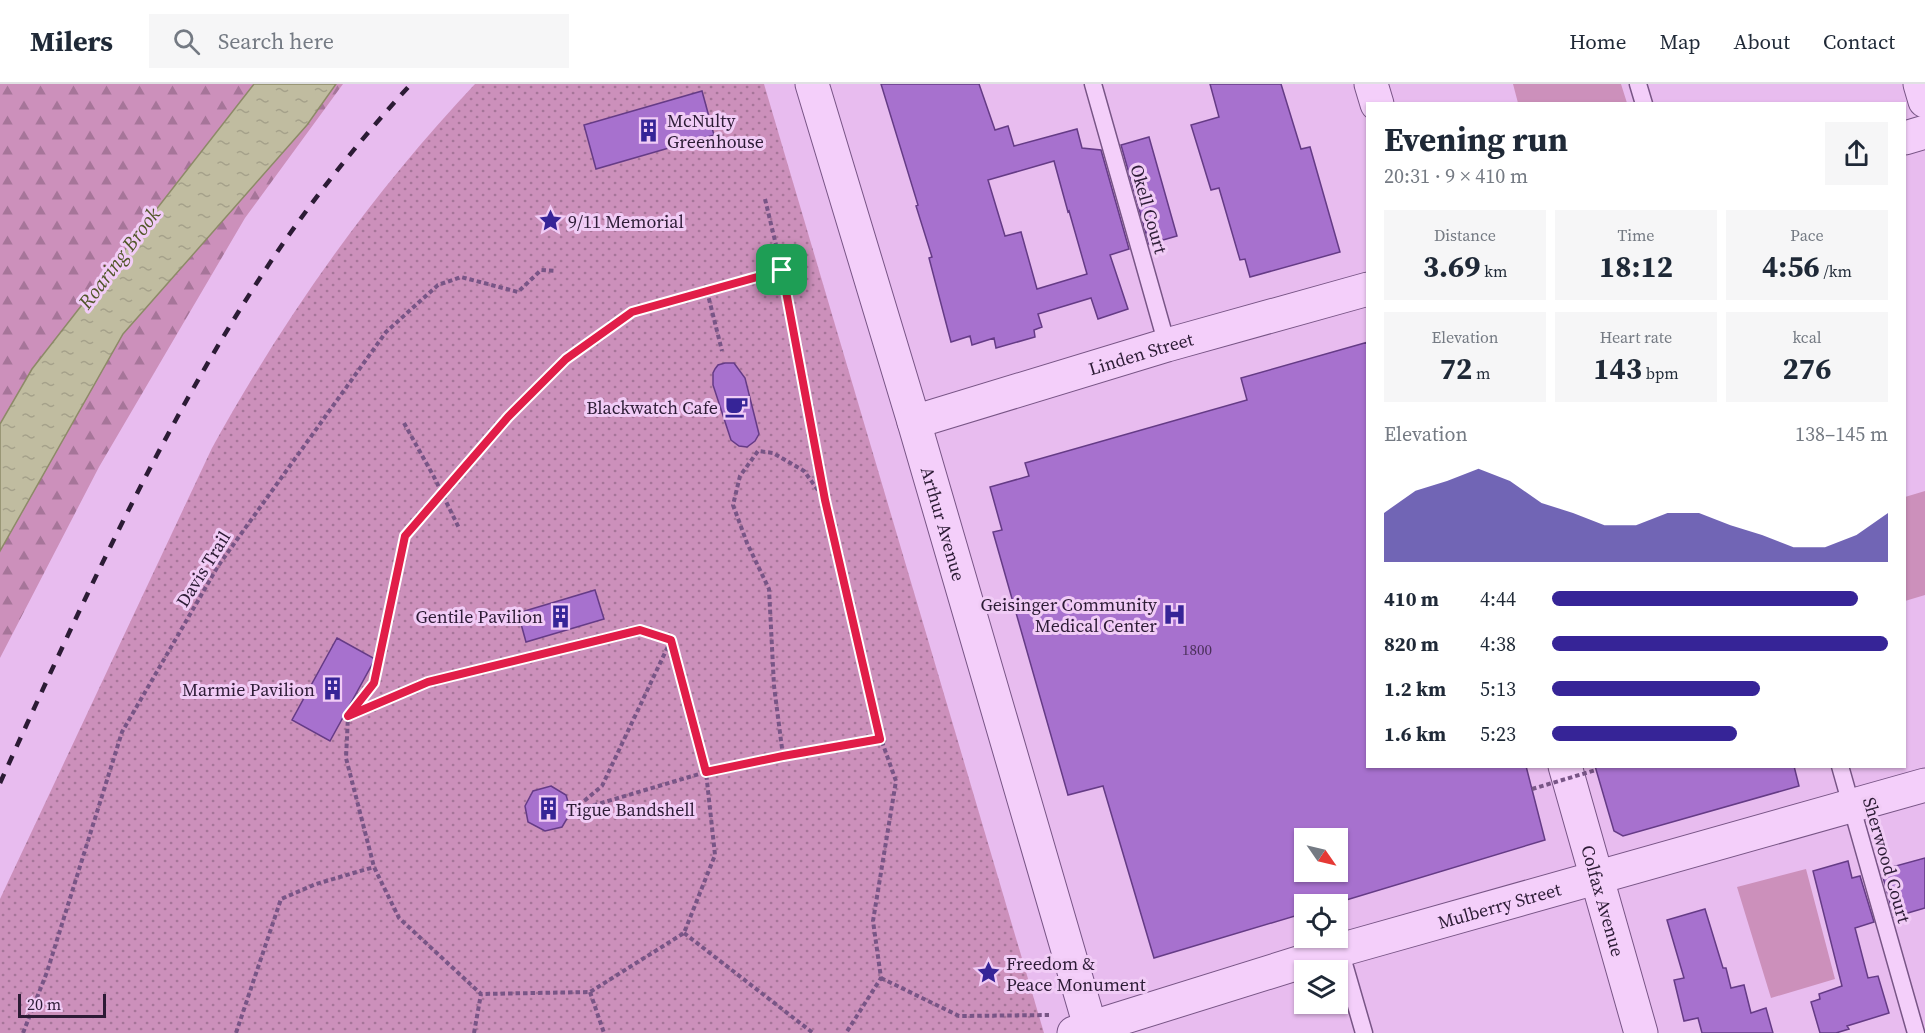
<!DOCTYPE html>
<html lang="en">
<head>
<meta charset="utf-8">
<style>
	body { margin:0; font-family:"Source Serif 4",serif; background:#f6f6f7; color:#1f2937; height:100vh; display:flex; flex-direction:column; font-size:22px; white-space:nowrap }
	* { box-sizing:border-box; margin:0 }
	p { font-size:20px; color:#747a83 }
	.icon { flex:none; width:33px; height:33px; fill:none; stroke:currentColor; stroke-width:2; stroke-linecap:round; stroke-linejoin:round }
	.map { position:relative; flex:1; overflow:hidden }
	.drawer { position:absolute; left:1366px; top:18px; width:540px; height:666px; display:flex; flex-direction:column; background:#fff; border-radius:0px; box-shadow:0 2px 4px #0004 }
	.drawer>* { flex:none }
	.needle { width:39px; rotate:124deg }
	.fabs { position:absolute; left:1294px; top:744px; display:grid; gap:12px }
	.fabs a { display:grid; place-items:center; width:54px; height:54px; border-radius:0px; background:#fff; box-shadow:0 2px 4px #0004; font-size:30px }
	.scale { position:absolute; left:18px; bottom:15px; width:88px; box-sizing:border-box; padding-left:6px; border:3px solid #2c1b35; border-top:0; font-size:16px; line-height:21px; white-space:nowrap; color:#2c1b35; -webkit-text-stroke:4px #f1ccf6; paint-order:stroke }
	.pin { position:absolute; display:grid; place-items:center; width:51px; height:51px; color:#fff; margin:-26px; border-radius:12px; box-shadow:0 3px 9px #0006 }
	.round { display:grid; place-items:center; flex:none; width:63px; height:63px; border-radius:0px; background:#f6f6f7 }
	.overview { display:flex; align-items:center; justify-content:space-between; height:102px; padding:0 18px }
	h1 { font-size:33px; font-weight:700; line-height:45px }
	.figures { display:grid; grid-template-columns:repeat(3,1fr); gap:9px; height:102px; padding:6px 18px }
	.figures div { display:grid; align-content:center; border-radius:0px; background:#f6f6f7; text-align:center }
	.figures b { font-size:30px; font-weight:700 }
	.figures small { font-size:16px; font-weight:400 }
	.figures p { font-size:16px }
	.chart { height:168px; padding:12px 18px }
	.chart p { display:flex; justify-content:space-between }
	.chart svg { width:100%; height:108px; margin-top:6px; fill:#362497; opacity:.7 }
	ul { padding:0 18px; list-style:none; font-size:20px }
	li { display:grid; grid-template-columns:96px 72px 1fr; align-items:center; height:45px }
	li i { height:15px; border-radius:8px; background:#362497 }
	header { display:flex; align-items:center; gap:36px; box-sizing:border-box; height:84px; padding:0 30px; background:#fff; border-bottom:2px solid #e0e1e3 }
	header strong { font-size:28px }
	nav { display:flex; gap:33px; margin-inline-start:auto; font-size:21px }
	.search { width:420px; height:54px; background:#f6f6f7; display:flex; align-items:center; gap:15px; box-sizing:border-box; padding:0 21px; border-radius:0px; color:#747a83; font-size:22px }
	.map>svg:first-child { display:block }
	.green { fill:#cc90bb }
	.forest { fill:url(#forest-firs) }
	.park { fill:url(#park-dots) }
	.water { fill:url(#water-ripples); stroke:#8d8a68; stroke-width:1.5 }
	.building { fill:#a771ce; stroke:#653b86; stroke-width:1.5; fill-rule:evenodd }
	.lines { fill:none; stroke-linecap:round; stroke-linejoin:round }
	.service-casing { stroke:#785586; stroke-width:19 }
	.minor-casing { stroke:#785586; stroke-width:35 }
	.path { stroke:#785586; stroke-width:4; stroke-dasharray:4.5 3; stroke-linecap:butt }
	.service { stroke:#f4cffa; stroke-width:16 }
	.minor { stroke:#f4cffa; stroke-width:33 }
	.rail { stroke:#2c1b35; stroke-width:4.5; stroke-dasharray:10 10; stroke-linecap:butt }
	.path-bridge { stroke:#785586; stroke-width:4; stroke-dasharray:4.5 3; stroke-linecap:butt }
	.route-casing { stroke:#fff; stroke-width:12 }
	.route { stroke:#e11d48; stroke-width:8 }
	.labels { text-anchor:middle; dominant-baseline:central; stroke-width:6; stroke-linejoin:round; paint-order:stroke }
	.number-label { font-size:15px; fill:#4b305b }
	.poi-label { font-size:18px; fill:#2c1b35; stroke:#f1ccf6; text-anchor:start }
	.street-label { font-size:18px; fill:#2c1b35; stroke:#f1ccf6 }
	.water-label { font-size:20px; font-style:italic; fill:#515629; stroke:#f1ccf6 }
</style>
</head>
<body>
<header>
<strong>Milers</strong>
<div class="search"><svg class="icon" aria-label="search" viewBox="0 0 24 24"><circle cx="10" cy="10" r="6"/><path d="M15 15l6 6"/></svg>Search here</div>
<nav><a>Home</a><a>Map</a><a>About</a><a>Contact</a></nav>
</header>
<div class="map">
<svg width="1925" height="949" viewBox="0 0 1925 949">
	<defs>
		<pattern id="forest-firs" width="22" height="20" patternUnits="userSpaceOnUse" patternTransform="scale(1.5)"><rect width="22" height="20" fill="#cc90bb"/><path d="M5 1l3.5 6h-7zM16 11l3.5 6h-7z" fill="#a67599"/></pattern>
		<pattern id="park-dots" width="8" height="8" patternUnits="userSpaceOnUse" patternTransform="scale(1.5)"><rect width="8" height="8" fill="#cc90bb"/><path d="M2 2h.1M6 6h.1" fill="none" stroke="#a67599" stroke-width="1.8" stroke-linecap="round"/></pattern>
		<pattern id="water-ripples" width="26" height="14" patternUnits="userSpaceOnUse" patternTransform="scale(1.5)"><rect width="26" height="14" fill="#c0bca0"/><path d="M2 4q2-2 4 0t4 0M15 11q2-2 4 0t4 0" fill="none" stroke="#a5a18a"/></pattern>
	</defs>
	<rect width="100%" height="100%" fill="#e8bcef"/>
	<!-- green -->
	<path class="green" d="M1513,0H1621L1627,19H1518Z
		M1925,407V511L1905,517V413Z
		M1806,785L1835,895L1771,914L1737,803Z"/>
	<!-- forest -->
	<path class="forest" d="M0,0H343L245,134L99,383L0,574Z"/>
	<!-- park -->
	<path class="park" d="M475,0H764L1044,949H0V815L212,364C285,232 372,109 475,0Z"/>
	<!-- water -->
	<path class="water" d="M254,0H336L307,41L123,250L0,467V340L32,285Z"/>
	<!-- building -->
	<path class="building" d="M881,0H979L995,46L1008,42L1014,62L1077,45L1082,64L1101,66L1129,165L1110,171L1128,225L1098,235L1091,214L1038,230L1042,243L1034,246L1035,253L996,264L994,254L972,261L970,252L951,258L929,174L932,173L916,122L918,121ZM1054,77L1068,128L1069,127L1087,190L1037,205L1021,148L1005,152L988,96Z
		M1210,0H1281L1301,65L1310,63L1340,168L1250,193L1245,175L1240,176L1219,104L1211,106L1191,41L1219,33Z
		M702,7L714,51L596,85L584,41Z
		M1149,53L1177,152L1149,160L1121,61Z
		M1368,258V682H1526L1545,756L1333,820H1305V829L1154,874L1103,702L1068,711L993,448L1002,446L990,403L1029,392L1025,379L1247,316L1241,294ZM1305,754H1338V788H1305Z
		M725,279H734L745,294L759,350L755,357L747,363L739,362L731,356L713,301V289L715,285L718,281Z
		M595,506L604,535L526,558L518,529Z
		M337,554L375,575L330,657L292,636Z
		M1595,682H1794L1799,702L1623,752L1614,747Z
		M551,702L566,711L571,728L562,743L545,747L528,738L525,722L533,707Z
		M1925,774V824L1894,833L1881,786Z
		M1848,777L1852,794L1860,792L1874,838L1855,844L1868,894L1878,892L1889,929L1847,942L1849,945L1836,949H1820L1811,918L1820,915L1819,910L1842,902L1813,787Z
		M1705,825L1723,884H1726L1731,904L1744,901L1751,929L1766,924L1773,949H1702L1698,934L1684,937L1674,896L1684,894L1667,836Z"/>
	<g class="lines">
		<defs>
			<path id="service" d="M1093,0L1167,261
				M1638,0L1644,20
				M1840,682L1916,949
				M1340,866L1364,949"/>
			<g id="minor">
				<path id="s1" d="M812,0L914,338L1092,949"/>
				<path d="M1371,0L1377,20"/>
				<path d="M1920,0L1925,17"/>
				<path d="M1905,54L1925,48"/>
				<path id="s2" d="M914,338L1167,261L1368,205"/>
				<path id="s3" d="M1565,682L1641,949"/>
				<path id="s4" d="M1074,949L1340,866L1925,701"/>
			</g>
		</defs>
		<!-- service casing -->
		<use href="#service" class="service-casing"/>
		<!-- minor casing -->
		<use href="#minor" class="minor-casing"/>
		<!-- path -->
		<path class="path" d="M765,115L782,186L825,416L881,655L896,697L873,837L881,894L846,949
			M707,207L722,267
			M404,339L434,393L459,444
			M640,546L671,556L706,688L715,771L684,849L590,908L481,910L399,834L374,783L346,674L348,632L428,598Z
			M671,556L602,702L571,728L706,688L783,672L881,655
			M349,632L374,599L405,452L508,333L566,275L632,228L782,186
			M783,672L774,602L769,505L747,459L733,421L740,392L758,367L773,369L804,387L823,413
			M684,849L813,949
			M881,894L959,932L1049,931
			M590,908L604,949
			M23,949L47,888L122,648L218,482L386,248L438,201L461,193L518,208L541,186L556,187
			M236,949L281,815L316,800L374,783
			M474,949L481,910"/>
		<!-- service -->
		<use href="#service" class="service"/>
		<!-- minor -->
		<use href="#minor" class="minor"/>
		<!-- rail -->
		<path class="rail" d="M0,699C78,528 156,355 258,197C303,127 355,61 411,0"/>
		<!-- path-bridge -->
		<path class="path-bridge" d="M1532,705L1596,686"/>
	</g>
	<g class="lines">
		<defs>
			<path id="route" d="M782,186L825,416L880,655L783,672L706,688L671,556L640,546L428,598L348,632L374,599L405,452L508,333L566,275L632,228Z"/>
		</defs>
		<!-- route casing -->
		<use href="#route" class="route-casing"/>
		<!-- route -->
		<use href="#route" class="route"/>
	</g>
	<!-- icons -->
	<defs>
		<symbol id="building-bare" viewBox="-9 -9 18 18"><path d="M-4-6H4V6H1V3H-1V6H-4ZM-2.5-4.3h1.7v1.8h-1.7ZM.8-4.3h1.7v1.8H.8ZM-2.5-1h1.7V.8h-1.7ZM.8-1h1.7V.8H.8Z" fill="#362497" stroke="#f1ccf6" stroke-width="2.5" paint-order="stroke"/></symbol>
		<symbol id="sight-bare" viewBox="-9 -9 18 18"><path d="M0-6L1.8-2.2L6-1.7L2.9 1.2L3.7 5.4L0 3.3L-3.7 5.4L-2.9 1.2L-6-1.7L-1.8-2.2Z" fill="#362497" stroke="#f1ccf6" stroke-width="2.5" paint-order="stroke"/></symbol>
		<symbol id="cafe-bare" viewBox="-9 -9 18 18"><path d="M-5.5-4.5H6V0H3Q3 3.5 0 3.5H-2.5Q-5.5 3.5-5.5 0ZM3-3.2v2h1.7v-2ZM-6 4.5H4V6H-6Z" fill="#362497" stroke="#f1ccf6" stroke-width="2.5" paint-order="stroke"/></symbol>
		<symbol id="hospital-bare" viewBox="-9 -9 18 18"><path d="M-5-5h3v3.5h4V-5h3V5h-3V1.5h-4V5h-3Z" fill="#362497" stroke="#f1ccf6" stroke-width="2.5" paint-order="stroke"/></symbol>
	</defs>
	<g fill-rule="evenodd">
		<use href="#building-bare" x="632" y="30" width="33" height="33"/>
		<use href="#sight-bare" x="534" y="120" width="33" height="33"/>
		<use href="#cafe-bare" x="720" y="306" width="33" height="33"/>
		<use href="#hospital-bare" x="1158" y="514" width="33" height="33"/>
		<use href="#building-bare" x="544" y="516" width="33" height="33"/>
		<use href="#building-bare" x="316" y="588" width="33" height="33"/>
		<use href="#building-bare" x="532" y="708" width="33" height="33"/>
		<use href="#sight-bare" x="972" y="872" width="33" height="33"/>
	</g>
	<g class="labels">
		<!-- number labels -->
		<g class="number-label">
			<text x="1197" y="565">1800</text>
		</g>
		<!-- poi labels -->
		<g class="poi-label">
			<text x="667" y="36">McNulty<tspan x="667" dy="21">Greenhouse</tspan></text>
			<text x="568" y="137">9/11 Memorial</text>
			<text x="718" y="323" text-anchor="end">Blackwatch Cafe</text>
			<text x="1157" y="520" text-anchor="end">Geisinger Community<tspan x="1157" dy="21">Medical Center</tspan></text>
			<text x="543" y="532" text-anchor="end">Gentile Pavilion</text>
			<text x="315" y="605" text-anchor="end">Marmie Pavilion</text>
			<text x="566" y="725">Tigue Bandshell</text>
			<text x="1006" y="879">Freedom &amp;<tspan x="1006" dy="21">Peace Monument</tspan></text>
		</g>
		<!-- street labels -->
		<g class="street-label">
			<text transform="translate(1149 125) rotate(74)">Okell Court</text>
			<text stroke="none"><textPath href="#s2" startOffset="237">Linden Street</textPath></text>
			<text stroke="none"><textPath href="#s1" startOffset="459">Arthur Avenue</textPath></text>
			<text transform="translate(203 485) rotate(-58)">Davis Trail</text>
			<text transform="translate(1887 776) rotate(74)">Sherwood Court</text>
			<text stroke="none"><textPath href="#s3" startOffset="140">Colfax Avenue</textPath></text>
			<text stroke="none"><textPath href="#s4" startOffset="444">Mulberry Street</textPath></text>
		</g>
		<!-- water labels -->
		<g class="water-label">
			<text transform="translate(119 174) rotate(-53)">Roaring Brook</text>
		</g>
	</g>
</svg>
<div class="fabs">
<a><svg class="needle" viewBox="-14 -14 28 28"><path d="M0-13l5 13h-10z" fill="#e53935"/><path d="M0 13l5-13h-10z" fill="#747a83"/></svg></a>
<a><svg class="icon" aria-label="locate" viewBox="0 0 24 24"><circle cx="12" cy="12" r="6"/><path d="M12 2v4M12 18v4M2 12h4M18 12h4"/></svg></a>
<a><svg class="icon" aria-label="layers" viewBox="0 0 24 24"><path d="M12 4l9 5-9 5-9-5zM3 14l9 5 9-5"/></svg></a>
</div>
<div class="scale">20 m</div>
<div class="pin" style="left:782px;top:186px;background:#1e9e55"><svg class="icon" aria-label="arrive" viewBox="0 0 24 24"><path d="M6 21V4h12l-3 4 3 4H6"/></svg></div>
<section class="drawer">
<div class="overview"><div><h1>Evening run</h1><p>20:31 · 9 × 410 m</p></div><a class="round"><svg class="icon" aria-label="share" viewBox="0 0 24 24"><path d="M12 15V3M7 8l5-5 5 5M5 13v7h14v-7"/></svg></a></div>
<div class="figures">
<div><p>Distance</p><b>3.69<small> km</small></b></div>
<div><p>Time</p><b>18:12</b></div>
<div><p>Pace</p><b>4:56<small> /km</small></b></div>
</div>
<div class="figures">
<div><p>Elevation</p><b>72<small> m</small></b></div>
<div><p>Heart rate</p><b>143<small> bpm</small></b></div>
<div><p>kcal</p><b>276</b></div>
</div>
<div class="chart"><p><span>Elevation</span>138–145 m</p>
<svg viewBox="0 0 160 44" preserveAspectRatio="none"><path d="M0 44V24L10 15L20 11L30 6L40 11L50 20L60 24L70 29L80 29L90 24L100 24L110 29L120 33L130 38L140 38L150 33L160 24V44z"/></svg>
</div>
<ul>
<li><b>410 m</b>4:44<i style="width:91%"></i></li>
<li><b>820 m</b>4:38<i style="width:100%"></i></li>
<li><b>1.2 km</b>5:13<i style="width:62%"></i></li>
<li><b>1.6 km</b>5:23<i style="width:55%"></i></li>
</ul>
</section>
</div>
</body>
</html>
